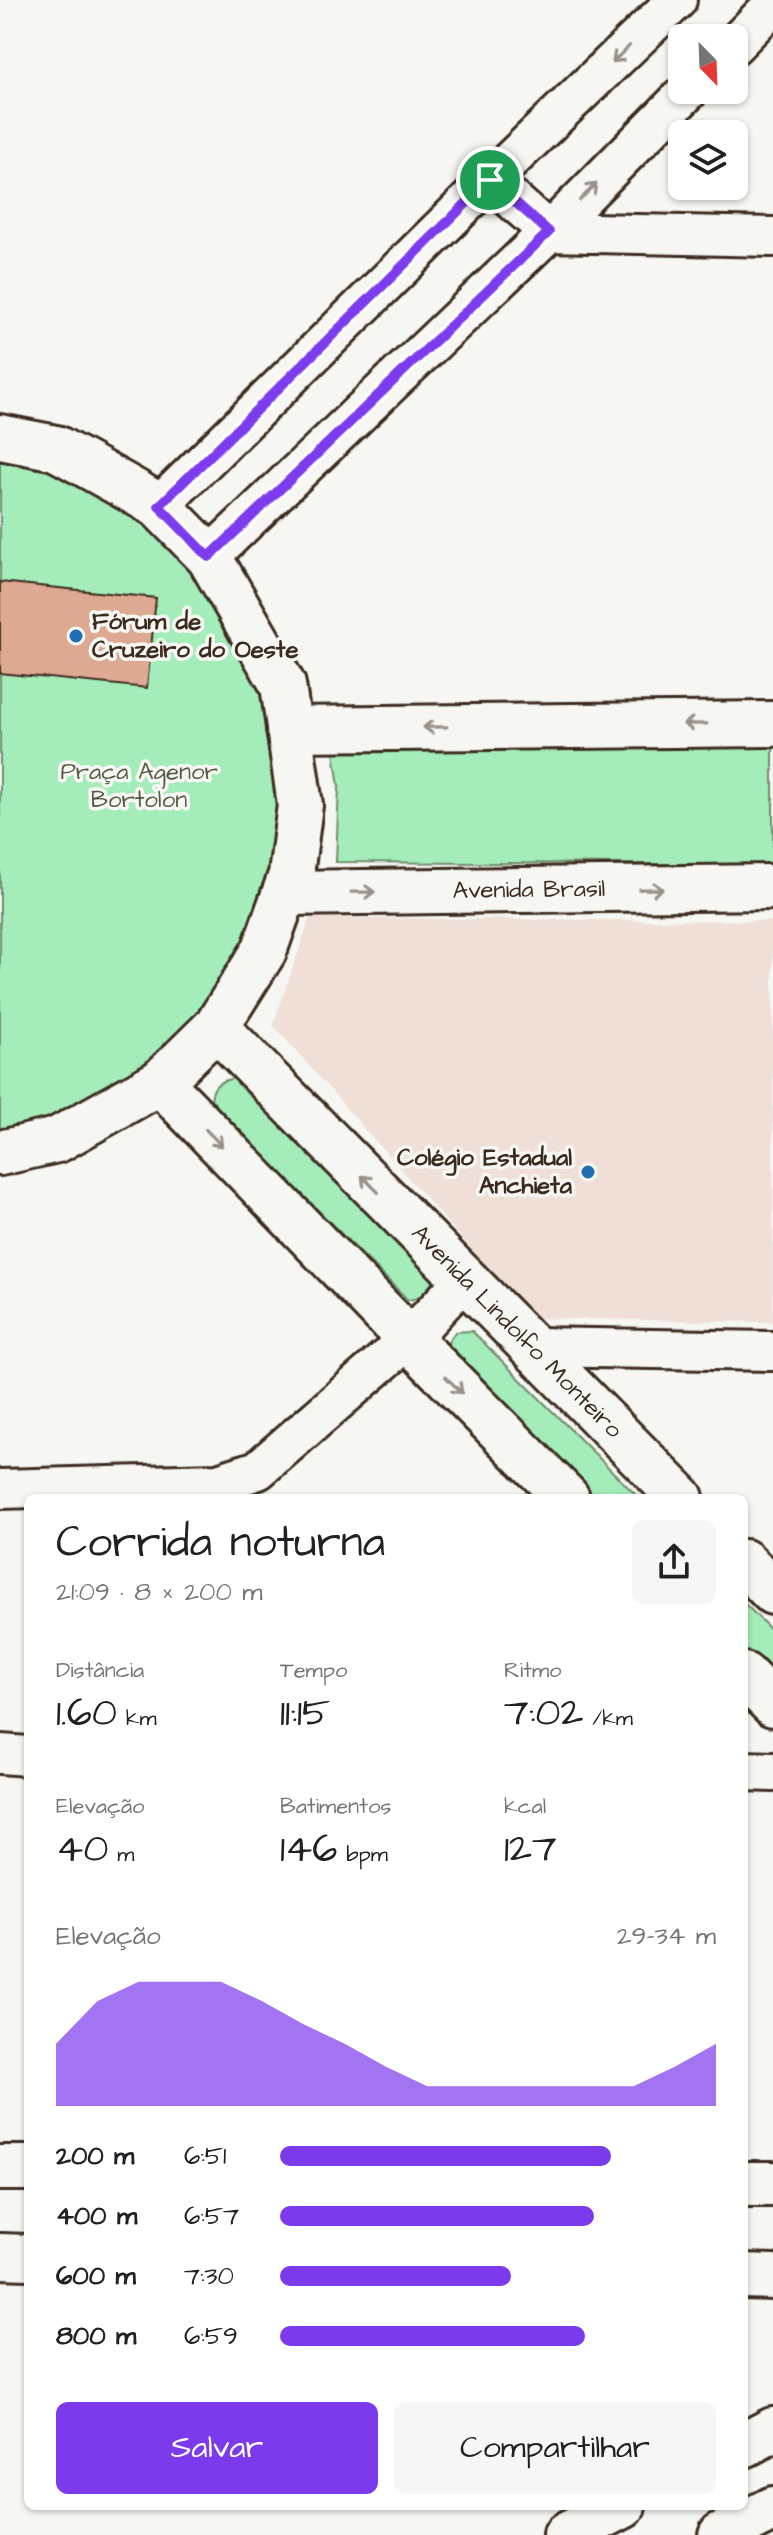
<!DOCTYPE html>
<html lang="pt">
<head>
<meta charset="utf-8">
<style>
	body { margin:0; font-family:"Architects Daughter",sans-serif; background:#f6f6f6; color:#202124; height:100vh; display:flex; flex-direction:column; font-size:30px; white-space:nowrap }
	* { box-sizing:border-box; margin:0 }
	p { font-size:26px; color:#757577 }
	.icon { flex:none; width:44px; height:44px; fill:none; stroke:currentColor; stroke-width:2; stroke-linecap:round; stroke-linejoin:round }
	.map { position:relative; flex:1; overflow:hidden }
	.side { position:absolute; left:24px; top:1494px; width:724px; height:1016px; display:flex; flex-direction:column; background:#fff; border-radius:12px; box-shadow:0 2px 6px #0004 }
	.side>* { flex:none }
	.needle { width:52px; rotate:157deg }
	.buttons { position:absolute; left:668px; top:24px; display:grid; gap:16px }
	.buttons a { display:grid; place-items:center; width:80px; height:80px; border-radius:12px; background:#fff; box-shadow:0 2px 6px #0004; font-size:40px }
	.pin { position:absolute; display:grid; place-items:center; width:68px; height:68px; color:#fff; margin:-34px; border:4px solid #fff; border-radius:50%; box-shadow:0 2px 8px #0007 }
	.round { display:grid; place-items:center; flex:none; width:84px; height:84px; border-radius:12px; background:#f6f6f6 }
	.head { display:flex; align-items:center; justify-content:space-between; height:136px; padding:0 32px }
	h1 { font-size:44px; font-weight:600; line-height:60px }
	.figures { display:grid; grid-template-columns:repeat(3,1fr); gap:12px; height:136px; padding:8px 32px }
	.figures div { display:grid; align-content:center }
	.figures b { font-size:40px; font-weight:600 }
	.figures small { font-size:22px; font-weight:400 }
	.figures p { font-size:22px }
	.chart { height:224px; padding:16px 32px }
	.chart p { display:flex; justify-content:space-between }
	.chart svg { width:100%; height:144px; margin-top:8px; fill:#7c3aed; opacity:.7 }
	.cta { display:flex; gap:16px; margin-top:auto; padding:16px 32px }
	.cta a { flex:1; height:92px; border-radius:12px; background:#7c3aed; color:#fff; font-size:32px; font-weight:600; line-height:92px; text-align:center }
	.cta a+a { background:#f6f6f6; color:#202124 }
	ul { padding:0 32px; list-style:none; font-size:26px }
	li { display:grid; grid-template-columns:128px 96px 1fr; align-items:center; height:60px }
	li i { height:20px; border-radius:10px; background:#7c3aed }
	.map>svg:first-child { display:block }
	.built { fill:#efdfd6 }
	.green { fill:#a4edba; stroke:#708c6c; stroke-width:2 }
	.building { fill:#dea993; stroke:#3b2a1e; stroke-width:2 }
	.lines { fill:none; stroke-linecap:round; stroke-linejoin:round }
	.minor-casing { stroke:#3b2a1e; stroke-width:44 }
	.tertiary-casing { stroke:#3b2a1e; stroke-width:50 }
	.secondary-casing { stroke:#3b2a1e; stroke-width:50 }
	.minor { stroke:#f6f6f2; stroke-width:38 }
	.tertiary { stroke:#f6f6f2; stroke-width:44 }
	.secondary { stroke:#f6f6f2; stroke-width:44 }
	.oneway { stroke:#989088 }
	.route-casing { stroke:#fff; stroke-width:16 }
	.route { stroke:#7c3aed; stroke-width:10 }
	.poi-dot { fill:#1f6fb2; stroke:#f6f6f2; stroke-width:3 }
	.labels { text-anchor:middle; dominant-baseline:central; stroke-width:7; stroke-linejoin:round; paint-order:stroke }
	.poi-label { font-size:24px; font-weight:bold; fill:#3b2a1e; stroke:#f6f6f2; text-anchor:start }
	.park-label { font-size:24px; fill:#555b45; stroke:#f6f6f2 }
	.street-label { font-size:24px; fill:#3b2a1e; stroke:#f6f6f2 }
</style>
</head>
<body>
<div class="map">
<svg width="773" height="2535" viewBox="0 0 773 2535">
	<rect width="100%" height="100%" fill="#f6f6f2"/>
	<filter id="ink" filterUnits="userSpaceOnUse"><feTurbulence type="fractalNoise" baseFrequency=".0125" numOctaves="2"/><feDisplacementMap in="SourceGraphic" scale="16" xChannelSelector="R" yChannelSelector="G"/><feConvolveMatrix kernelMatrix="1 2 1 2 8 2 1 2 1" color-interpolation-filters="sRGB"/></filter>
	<g filter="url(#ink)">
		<!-- built -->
		<path class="built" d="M310,918L773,921V1322L532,1318L273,1025Z"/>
		<!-- green -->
		<path class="green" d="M0,459C62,466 145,517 187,562C199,575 207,594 216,609C228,630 255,665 261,687C274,730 283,780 278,824C275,846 272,869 266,890C233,1012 125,1112 0,1135Z
			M333,746L773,747V865L336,862L339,786Z
			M234,1078L433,1277C430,1293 424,1298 408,1300L211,1104C211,1086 217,1082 234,1078Z
			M472,1331L639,1498H588L446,1356L447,1344L455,1332Z
			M744,1603L773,1632V1682L744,1653Z"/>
		<!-- building -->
		<path class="building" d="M0,582L156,598L147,688L0,673Z"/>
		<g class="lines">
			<defs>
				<path id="minor" d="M734,45L773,5
					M490,180L549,232L773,237
					M159,506L490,180L677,0
					M209,557L549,232L689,90
					M534,1347L773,1351
					M0,1489L218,1483L258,1470L409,1339L464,1280
					M0,1754L28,1756
					M744,1771L773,1772"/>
				<g id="tertiary">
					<path id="s1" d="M216,1027L681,1498"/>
					<path d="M160,1082L409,1339L567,1498"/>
					<path d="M744,1562L773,1592"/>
					<path d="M744,1675L773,1704"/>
					<path d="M0,2168H28"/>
					<path d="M744,2184H773"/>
					<path d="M0,2256L28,2257"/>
					<path d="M744,2276L773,2277"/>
					<path d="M744,2445L773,2430"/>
					<path d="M566,2535L623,2506"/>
					<path d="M721,2535L773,2509"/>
				</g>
				<g id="secondary">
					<path d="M0,437L56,448L128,488L159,506L209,557L283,685L300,805L291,875L264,951L216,1027L160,1082L57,1140L0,1153"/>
					<path d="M289,729L773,724"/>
					<path id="s2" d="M285,893L773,887"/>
				</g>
			</defs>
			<!-- minor casing -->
			<use href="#minor" class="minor-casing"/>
			<!-- tertiary casing -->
			<use href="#tertiary" class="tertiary-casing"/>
			<!-- secondary casing -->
			<use href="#secondary" class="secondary-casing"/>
			<!-- minor -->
			<use href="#minor" class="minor"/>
			<!-- tertiary -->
			<use href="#tertiary" class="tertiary"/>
			<!-- secondary -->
			<use href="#secondary" class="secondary"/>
		</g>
		<!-- one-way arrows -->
		<defs><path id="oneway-shaft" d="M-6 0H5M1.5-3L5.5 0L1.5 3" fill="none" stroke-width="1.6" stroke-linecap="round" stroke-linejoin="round" transform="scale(2)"/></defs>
		<g class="oneway">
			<use href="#oneway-shaft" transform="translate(621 54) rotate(136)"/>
			<use href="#oneway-shaft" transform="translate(588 192) rotate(-45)"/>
			<use href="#oneway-shaft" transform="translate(695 724) rotate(179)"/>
			<use href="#oneway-shaft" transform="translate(435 727) rotate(179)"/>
			<use href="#oneway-shaft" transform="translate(651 889) rotate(-1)"/>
			<use href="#oneway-shaft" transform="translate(363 892) rotate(-1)"/>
			<use href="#oneway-shaft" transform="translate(214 1138) rotate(46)"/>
			<use href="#oneway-shaft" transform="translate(370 1184) rotate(-135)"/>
			<use href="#oneway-shaft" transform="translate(454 1385) rotate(45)"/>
		</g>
	</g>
	<g class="lines" filter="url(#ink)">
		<defs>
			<path id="route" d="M490,180L549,232L209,557L159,506Z"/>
		</defs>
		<!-- route casing -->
		<use href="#route" class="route-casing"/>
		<!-- route -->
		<use href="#route" class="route"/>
	</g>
	<!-- markers -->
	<g class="poi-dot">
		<circle cx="76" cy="636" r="8"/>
		<circle cx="588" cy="1172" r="8"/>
	</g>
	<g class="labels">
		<!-- poi labels -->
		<g class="poi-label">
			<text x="92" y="622">Fórum de<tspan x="92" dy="28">Cruzeiro do Oeste</tspan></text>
			<text x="572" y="1158" text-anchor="end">Colégio Estadual<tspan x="572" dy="28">Anchieta</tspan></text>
		</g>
		<!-- park labels -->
		<g class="park-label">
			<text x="139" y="772">Praça Agenor<tspan x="139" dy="28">Bortolon</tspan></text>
		</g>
		<!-- street labels -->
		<g class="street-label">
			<text stroke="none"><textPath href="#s2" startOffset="244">Avenida Brasil</textPath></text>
			<text stroke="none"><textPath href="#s1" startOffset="428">Avenida Lindolfo Monteiro</textPath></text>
		</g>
	</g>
</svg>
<div class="buttons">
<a><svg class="needle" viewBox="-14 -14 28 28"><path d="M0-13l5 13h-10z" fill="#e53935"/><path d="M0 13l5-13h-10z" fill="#757577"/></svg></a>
<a><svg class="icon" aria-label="layers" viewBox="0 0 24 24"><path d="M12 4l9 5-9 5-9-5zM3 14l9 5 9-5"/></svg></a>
</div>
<div class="pin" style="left:490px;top:180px;background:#1e9e55"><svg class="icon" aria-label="arrive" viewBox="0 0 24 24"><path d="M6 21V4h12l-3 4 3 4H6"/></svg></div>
<section class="side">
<div class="head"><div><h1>Corrida noturna</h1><p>21:09 · 8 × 200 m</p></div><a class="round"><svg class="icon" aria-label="share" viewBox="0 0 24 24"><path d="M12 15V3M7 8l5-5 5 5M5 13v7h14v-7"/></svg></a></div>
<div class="figures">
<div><p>Distância</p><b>1.60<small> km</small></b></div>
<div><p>Tempo</p><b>11:15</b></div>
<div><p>Ritmo</p><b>7:02<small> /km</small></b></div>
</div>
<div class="figures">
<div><p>Elevação</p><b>40<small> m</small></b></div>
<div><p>Batimentos</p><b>146<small> bpm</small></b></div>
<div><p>kcal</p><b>127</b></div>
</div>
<div class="chart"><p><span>Elevação</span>29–34 m</p>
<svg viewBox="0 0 160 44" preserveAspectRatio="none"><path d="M0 44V25L10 12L20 6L30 6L40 6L50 12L60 19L70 25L80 32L90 38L100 38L110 38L120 38L130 38L140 38L150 32L160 25V44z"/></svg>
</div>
<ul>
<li><b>200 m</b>6:51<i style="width:76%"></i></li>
<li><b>400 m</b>6:57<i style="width:72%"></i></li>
<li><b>600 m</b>7:30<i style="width:53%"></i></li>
<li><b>800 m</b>6:59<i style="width:70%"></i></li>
</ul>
<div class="cta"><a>Salvar</a><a>Compartilhar</a></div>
</section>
</div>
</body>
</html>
